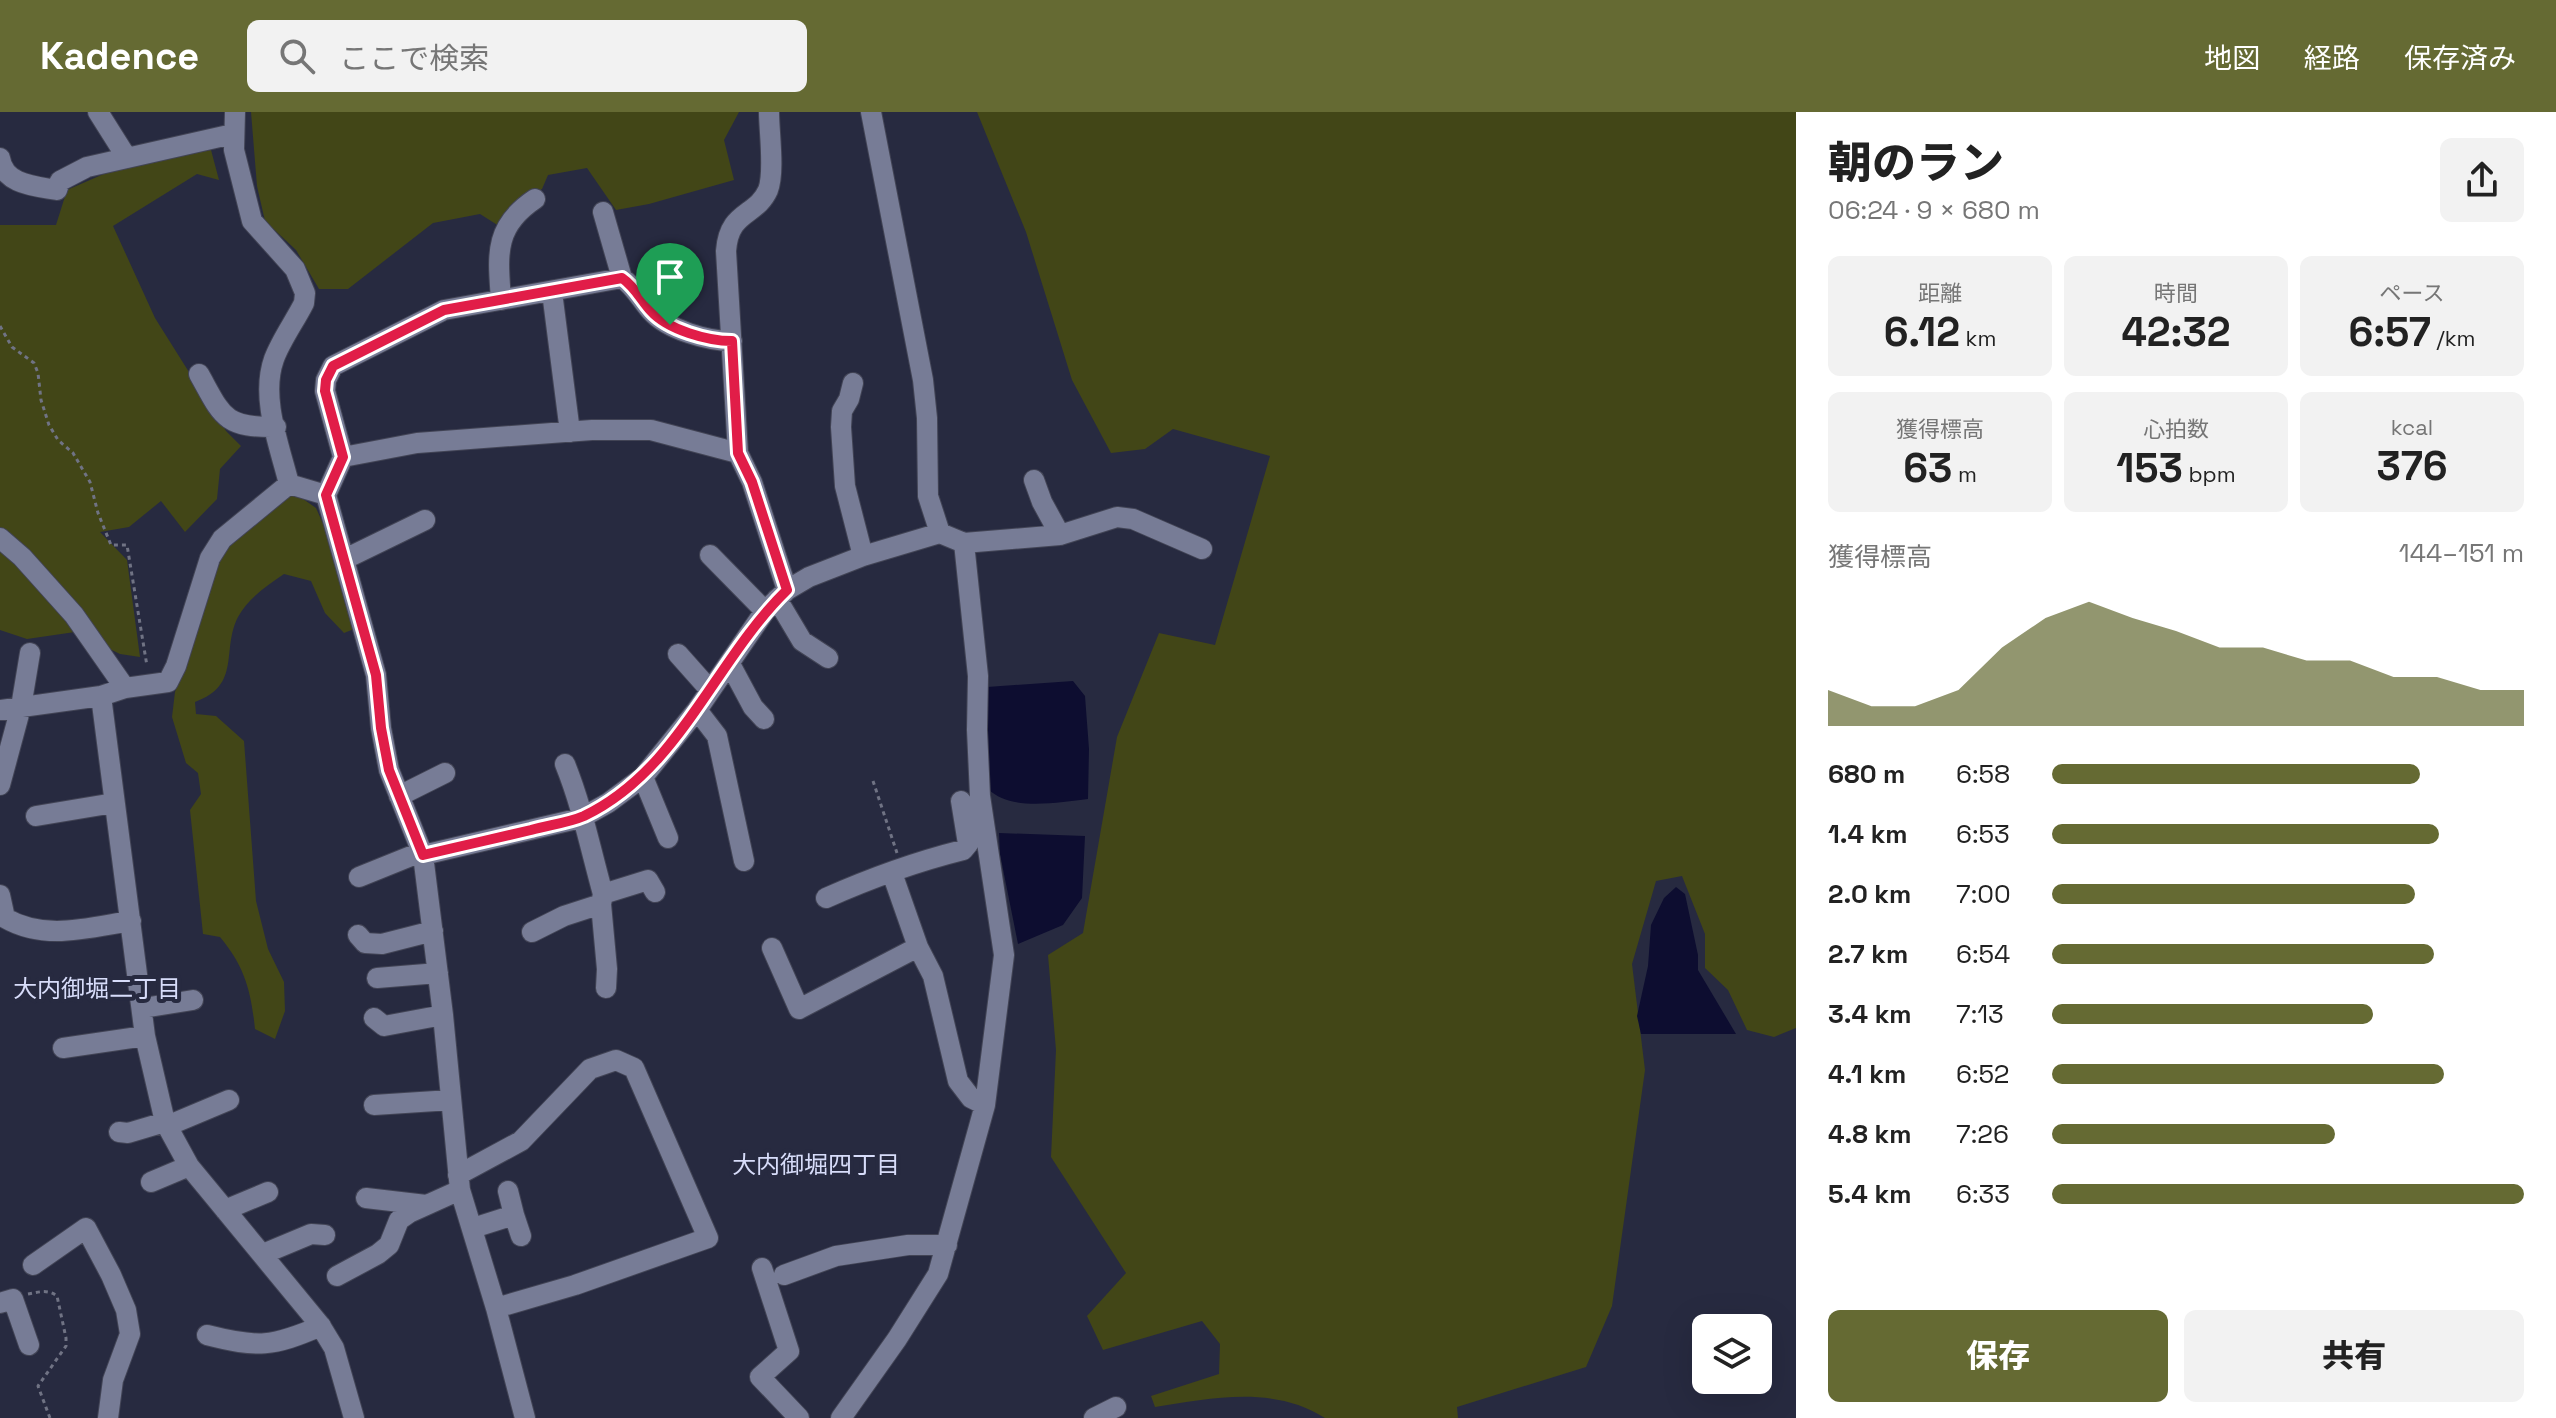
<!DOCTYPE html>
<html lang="ja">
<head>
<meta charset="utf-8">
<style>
	body { margin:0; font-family:"Space Grotesk","Noto Sans JP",sans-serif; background:#f2f2f2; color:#222; height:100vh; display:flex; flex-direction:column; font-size:30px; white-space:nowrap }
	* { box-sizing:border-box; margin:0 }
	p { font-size:26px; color:#767676 }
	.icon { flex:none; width:44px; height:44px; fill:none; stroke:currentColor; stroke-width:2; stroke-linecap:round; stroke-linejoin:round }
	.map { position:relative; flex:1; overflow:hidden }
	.details { display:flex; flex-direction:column; background:#fff; width:760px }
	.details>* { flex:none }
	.fabs { position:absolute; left:1692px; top:1202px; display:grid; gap:16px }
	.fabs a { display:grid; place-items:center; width:80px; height:80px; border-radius:12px; background:#fff; box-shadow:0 8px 32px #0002; font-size:40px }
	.pin { position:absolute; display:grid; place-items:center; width:68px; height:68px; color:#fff; margin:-82px -34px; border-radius:50% 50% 50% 0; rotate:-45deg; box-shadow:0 0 8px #0007 }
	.pin .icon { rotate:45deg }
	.round { display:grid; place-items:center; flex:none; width:84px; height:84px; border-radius:12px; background:#f2f2f2 }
	.head { display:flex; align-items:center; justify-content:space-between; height:136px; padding:0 32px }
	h1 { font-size:44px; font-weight:800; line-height:60px }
	.metrics { display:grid; grid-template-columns:repeat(3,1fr); gap:12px; height:136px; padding:8px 32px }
	.metrics div { display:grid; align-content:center; border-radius:12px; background:#f2f2f2; text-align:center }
	.metrics b { font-size:40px; font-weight:800 }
	.metrics small { font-size:22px; font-weight:400 }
	.metrics p { font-size:22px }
	.chart { height:224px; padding:16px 32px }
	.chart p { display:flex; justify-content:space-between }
	.chart svg { width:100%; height:144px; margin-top:8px; fill:#656a33; opacity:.7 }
	.cta { display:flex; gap:16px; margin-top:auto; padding:16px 32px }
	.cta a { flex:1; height:92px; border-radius:12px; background:#656a33; color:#fff; font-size:32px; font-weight:800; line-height:92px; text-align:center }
	.cta a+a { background:#f2f2f2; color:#222 }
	ul { padding:0 32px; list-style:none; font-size:26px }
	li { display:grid; grid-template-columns:128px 96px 1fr; align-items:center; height:60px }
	li i { height:20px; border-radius:10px; background:#656a33 }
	header { display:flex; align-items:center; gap:48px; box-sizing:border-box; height:112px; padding:0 40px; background:#656a33; color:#fff }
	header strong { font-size:38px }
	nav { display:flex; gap:44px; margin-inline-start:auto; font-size:28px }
	.search { width:560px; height:72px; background:#f2f2f2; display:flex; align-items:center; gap:20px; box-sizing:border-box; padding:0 28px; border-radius:12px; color:#767676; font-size:30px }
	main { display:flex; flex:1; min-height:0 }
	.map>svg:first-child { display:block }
	.green { fill:#424617 }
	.water { fill:#0d0d30 }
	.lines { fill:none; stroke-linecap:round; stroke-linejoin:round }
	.minor-casing { stroke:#424455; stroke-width:22 }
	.path { stroke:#707384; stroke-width:3; stroke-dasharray:4 4; stroke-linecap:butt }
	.minor { stroke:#777c96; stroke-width:20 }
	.route-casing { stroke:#fff; stroke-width:16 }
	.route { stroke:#e11d48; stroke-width:10 }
	.labels { text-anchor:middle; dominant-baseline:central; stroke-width:8; stroke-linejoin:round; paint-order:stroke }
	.neighbourhood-label { font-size:24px; fill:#d7dcf9; stroke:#272a40 }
</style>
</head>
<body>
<header>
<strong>Kadence</strong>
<div class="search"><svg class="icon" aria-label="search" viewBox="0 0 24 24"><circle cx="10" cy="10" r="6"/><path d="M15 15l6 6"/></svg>ここで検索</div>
<nav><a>地図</a><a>経路</a><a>保存済み</a></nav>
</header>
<main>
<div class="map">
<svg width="1796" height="1306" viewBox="0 0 1796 1306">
	<rect width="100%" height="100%" fill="#272a40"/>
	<!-- green -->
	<path class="green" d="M251,0H739L724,28L734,68L649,92L616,98L587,56L548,63L542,77L516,92L499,114L480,102L433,111L348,177H319L296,138L265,109L257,74Z
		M977,0H1796V916L1774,925L1747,918L1728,878L1705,856V822L1682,764L1656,769L1632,852L1645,958L1612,1194L1586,1255L1457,1295L1458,1306H1325C1274,1273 1211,1286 1155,1295L1151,1284L1219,1262L1220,1232L1202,1209L1103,1238L1087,1204L1126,1161L1051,1045L1056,938L1048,843L1083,821L1117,625L1159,521L1215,533L1270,344L1173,317L1145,337L1111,341L1072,268L1026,120Z
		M211,38L219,68L197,62L113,114L155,206L226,319L241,334L220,357L217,387L185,420L161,389L129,415L100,420L127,448L140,545L120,542L75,520L27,527L0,518V113H56L67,78L129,51Z
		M296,382L316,396L328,423L354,517L344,521L325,501L311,469L284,462C267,474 248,486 238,505C221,538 242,573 195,590L196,602L216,604L244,629L256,789L268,837L284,870L285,899L275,927L255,917C251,879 245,855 220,825L203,822L190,698L201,682L198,661L186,651L172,605L175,580L201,508L224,436L279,389Z"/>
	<!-- water -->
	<path class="water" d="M1073,569L1085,584L1089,637L1088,687C1058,690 1012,700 988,677L981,606L987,575Z
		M999,721L1085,724L1082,786L1063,813L1018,832L1000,742Z
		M1676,775L1685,782L1698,843V858L1736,922H1641L1637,904L1648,854L1651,813L1664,786Z"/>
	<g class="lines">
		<defs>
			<path id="minor" d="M98,0L127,46
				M235,0L234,38L252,109L295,157L305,181L304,191C295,209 281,228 274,247C260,286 280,335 289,372
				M769,0C769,20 775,60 768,78C756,105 729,98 726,139L738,341L752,370L787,478
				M871,0L923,268L927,306L928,384L940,421
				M0,46C4,73 35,74 57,78L60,69L87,55L233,22
				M603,100L622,166
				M552,180L570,320
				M501,188C498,144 493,115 535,87
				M199,262C222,303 223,316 276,315
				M853,271L849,287L842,299L841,315L845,374L863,444
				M343,345L417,331L592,318H651L738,341
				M1034,368L1042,390L1060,423
				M0,426L22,445L74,503L125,576
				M964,431L1060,423L1117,405L1133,407L1202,437
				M710,443L765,499
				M345,447L425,408
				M777,487L802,529L828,546
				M678,542L710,578
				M730,552L753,595L764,607
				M101,584L145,924L165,1010L189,1054L320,1213L334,1236L354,1306
				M0,598L101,584L125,576L168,570L176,554L210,446L222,427L289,372L326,383
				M697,598L717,624L744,749
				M565,652C582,694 591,739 603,782L601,792L607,857L606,876
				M643,665L668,726
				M0,673L21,595L30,541
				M399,684L445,661
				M36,704L114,691
				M892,761L918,835L933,864L958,969L971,986L985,993
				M359,765L416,742L423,743L581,706L608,691L643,665L697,598L765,499L787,478L809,465L863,444L940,421L964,431L978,564L977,618L980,684L1004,843L985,993L938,1162L897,1227L841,1306
				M603,782L648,768L655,780
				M0,783L5,806C45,829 87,816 131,809
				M826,786C871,766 915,750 963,738L968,732L961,689
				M532,820L564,804L601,792
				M358,823L365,831L382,832L433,819
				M772,836L799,897L918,835
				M377,866L438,861
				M143,896L193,888
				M374,906L384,914L443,903
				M63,936L145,924
				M374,993L451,988
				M167,1014L229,988
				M119,1020L128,1021L165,1010
				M458,1063L521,1029L590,957L616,948L634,956L708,1126L575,1173L496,1196
				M151,1070L189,1054
				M366,1086L426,1093
				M225,1098L268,1080
				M514,1103L521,1124
				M473,1116L514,1103L508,1079
				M263,1142L311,1122L325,1123
				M33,1153L86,1116L111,1163L126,1198L130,1222L113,1268L108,1306
				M762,1156L789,1239L760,1265L799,1306
				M784,1163L836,1144L908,1133H947
				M337,1164L378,1142L389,1133L399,1108L409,1101L460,1078
				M0,1191L13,1187L29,1233
				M207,1223C258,1236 272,1235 321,1214
				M525,1306L496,1196L460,1078L443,903L423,743L389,658L381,616L376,563L326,383L343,345L325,279L326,268L333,254L444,198L622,166C635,175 641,188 651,199C668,218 708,229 732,229
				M1094,1306L1116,1295"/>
		</defs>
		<!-- minor casing -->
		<use href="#minor" class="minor-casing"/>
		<!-- path -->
		<path class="path" d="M0,214L12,235L34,251L38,261L41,288L49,313L58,328L73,341L90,370L98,401L111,433H127L147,554
			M873,669L897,741
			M28,1182C39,1180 48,1177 57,1184L66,1226V1234L38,1274L50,1306"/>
		<!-- minor -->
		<use href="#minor" class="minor"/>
	</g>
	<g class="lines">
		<defs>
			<path id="route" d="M622,166C635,175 641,188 651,199C668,218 708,229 732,229L738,341L752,370L787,478C714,549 680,658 584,704C568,711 548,713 531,718C495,726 459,735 423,743L389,658L381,616L376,563L326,383L343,345L325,279L326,268L333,254L444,198Z"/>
		</defs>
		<!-- route casing -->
		<use href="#route" class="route-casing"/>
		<!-- route -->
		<use href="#route" class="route"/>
	</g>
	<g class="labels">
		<!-- neighbourhood labels -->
		<g class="neighbourhood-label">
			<text x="97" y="876">大内御堀二丁目</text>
			<text x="816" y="1052">大内御堀四丁目</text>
		</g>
	</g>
</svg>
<div class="fabs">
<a><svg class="icon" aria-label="layers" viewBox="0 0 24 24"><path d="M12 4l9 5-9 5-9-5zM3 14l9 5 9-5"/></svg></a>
</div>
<div class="pin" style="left:670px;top:213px;background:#1e9e55"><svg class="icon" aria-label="arrive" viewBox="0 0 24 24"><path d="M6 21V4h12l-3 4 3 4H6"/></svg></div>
</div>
<section class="details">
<div class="head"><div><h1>朝のラン</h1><p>06:24 · 9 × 680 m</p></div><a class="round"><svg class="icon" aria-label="share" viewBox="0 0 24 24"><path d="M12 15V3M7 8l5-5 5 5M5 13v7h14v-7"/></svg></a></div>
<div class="metrics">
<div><p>距離</p><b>6.12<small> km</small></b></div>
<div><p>時間</p><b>42:32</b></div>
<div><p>ペース</p><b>6:57<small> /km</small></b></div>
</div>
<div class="metrics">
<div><p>獲得標高</p><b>63<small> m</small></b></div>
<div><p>心拍数</p><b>153<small> bpm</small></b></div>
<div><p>kcal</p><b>376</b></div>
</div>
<div class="chart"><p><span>獲得標高</span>144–151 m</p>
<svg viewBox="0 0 160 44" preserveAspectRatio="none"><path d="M0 44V33L10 38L20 38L30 33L40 20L50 11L60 6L70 11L80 15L90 20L100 20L110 24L120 24L130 29L140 29L150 33L160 33V44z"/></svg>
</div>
<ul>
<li><b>680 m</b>6:58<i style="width:78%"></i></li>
<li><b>1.4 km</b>6:53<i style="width:82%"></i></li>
<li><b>2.0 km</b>7:00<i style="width:77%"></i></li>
<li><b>2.7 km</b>6:54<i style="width:81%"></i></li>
<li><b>3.4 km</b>7:13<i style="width:68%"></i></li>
<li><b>4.1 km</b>6:52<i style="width:83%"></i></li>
<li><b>4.8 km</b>7:26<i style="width:60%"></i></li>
<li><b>5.4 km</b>6:33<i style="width:100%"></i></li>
</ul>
<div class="cta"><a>保存</a><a>共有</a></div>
</section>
</main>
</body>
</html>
